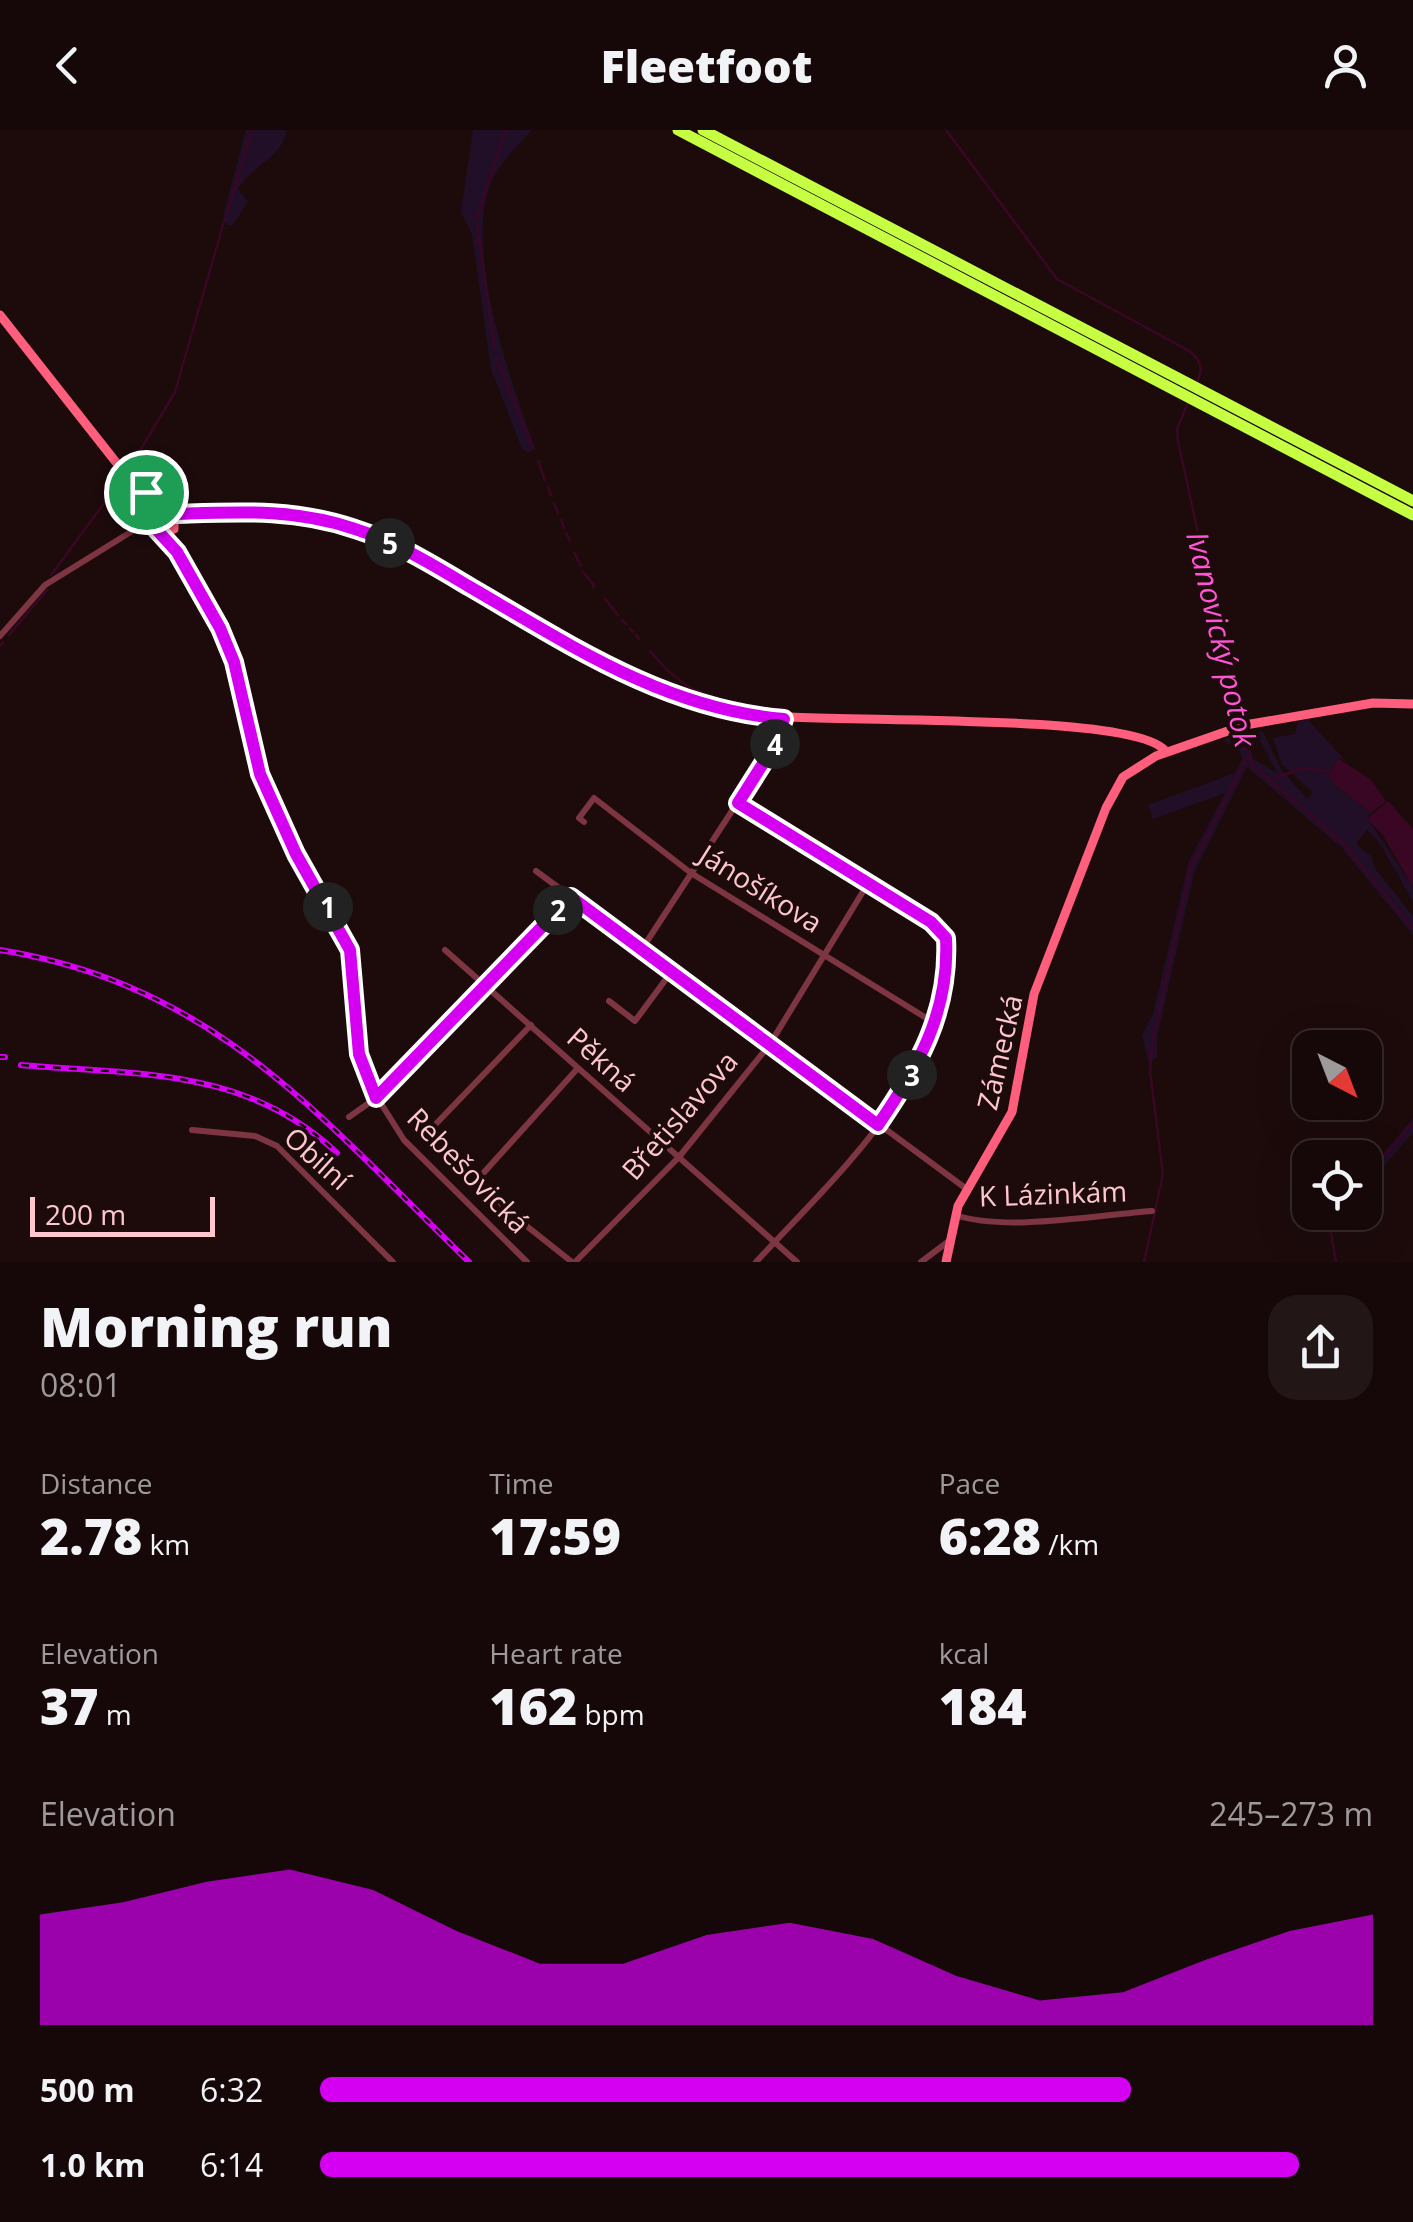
<!DOCTYPE html>
<html lang="en">
<head>
<meta charset="utf-8">
<style>
	body { margin:0; font-family:"Open Sans",sans-serif; background:#231617; color:#f1f3f6; height:100vh; display:flex; flex-direction:column; font-size:38px; white-space:nowrap }
	* { box-sizing:border-box; margin:0 }
	p { font-size:32px; color:#9e9a9c }
	.icon { flex:none; width:55px; height:55px; fill:none; stroke:currentColor; stroke-width:2; stroke-linecap:round; stroke-linejoin:round }
	.map { position:relative; height:1132px; overflow:hidden }
	.sheet { display:flex; flex-direction:column; background:#160809; flex:1 }
	.sheet>* { flex:none }
	.needle { width:65px; rotate:138deg }
	.fabs { position:absolute; left:1292px; top:900px; display:grid; gap:20px }
	.fabs a { display:grid; place-items:center; width:90px; height:90px; border-radius:20px; background:#160809; box-shadow:0 10px 40px #0002,0 0 0 2px #35292a; font-size:50px }
	.scale { position:absolute; left:30px; bottom:25px; width:185px; box-sizing:border-box; padding-left:10px; border:5px solid #ffc7cd; border-top:0; font-size:28px; line-height:35px; white-space:nowrap; color:#ffc7cd; -webkit-text-stroke:8px #1d0b0c; paint-order:stroke }
	.pin { position:absolute; display:grid; place-items:center; width:85px; height:85px; color:#fff; margin:-42px; border:5px solid #fff; border-radius:50%; box-shadow:0 2px 10px #0007 }
	.km { position:absolute; width:50px; height:50px; margin:-25px; border-radius:50%; background:#222; color:#fff; font-size:28px; line-height:50px; text-align:center }
	.round { display:grid; place-items:center; flex:none; width:105px; height:105px; border-radius:30px; background:#231617 }
	.overview { display:flex; align-items:center; justify-content:space-between; height:170px; padding:0 40px }
	h1 { font-size:55px; font-weight:800; line-height:75px }
	.metrics { display:grid; grid-template-columns:repeat(3,1fr); gap:15px; height:170px; padding:10px 40px }
	.metrics div { display:grid; align-content:center }
	.metrics b { font-size:50px; font-weight:800 }
	.metrics small { font-size:28px; font-weight:400 }
	.metrics p { font-size:28px }
	.chart { height:280px; padding:20px 40px }
	.chart p { display:flex; justify-content:space-between }
	.chart svg { width:100%; height:180px; margin-top:10px; fill:#d500f2; opacity:.7 }
	ul { padding:0 40px; list-style:none; font-size:32px }
	li { display:grid; grid-template-columns:160px 120px 1fr; align-items:center; height:75px }
	li i { height:25px; border-radius:12px; background:#d500f2 }
	header { display:flex; justify-content:space-between; align-items:center; height:130px; padding:0 40px; background:#160809; font-size:45px; font-weight:800 }
	.map>svg:first-child { display:block }
	.green { fill:#210e27 }
	.water { fill:#390724 }
	.lines { fill:none; stroke-linecap:round; stroke-linejoin:round }
	.stream { stroke:#390724; stroke-width:2.5 }
	.street { stroke:#7d3542; stroke-width:6 }
	.secondary { stroke:#ff5e7d; stroke-width:9 }
	.highway { stroke:#c6ff42; stroke-width:11 }
	.rail-casing { stroke:#d500f2; stroke-width:6 }
	.rail { stroke:#1d0b0c; stroke-width:2.5; stroke-dasharray:8; stroke-linecap:butt }
	.route-casing { stroke:#fff; stroke-width:20 }
	.route { stroke:#d500f2; stroke-width:12 }
	.labels { text-anchor:middle; dominant-baseline:central; stroke-width:8; stroke-linejoin:round; paint-order:stroke }
	.street-label { font-size:28px; fill:#ffc7cd; stroke:#1d0b0c }
	.water-label { font-size:30px; font-style:italic; fill:#ff55d5; stroke:#1d0b0c }
</style>
</head>
<body>
<header><svg class="icon" aria-label="back" viewBox="0 0 24 24"><path d="M15 5l-7 7 7 7"/></svg>Fleetfoot<svg class="icon" aria-label="person" viewBox="0 0 24 24"><circle cx="12" cy="8" r="4"/><path d="M4 21q1-7 8-7t8 7"/></svg></header>
<div class="map">
<svg width="1413" height="1132" viewBox="0 0 1413 1132">
	<rect width="100%" height="100%" fill="#1d0b0c"/>
	<!-- green -->
	<path class="green" d="M246,0H286C285,26 251,36 238,59L248,72L233,95H227L223,86Z
		M473,0H532C516,18 494,38 488,61C468,130 510,251 535,317L529,323L522,319L491,239L472,104L461,82Z
		M1308,590L1345,630L1338,628L1329,644L1333,653L1371,683L1367,688L1413,757V772L1381,715L1367,700L1356,714L1372,727L1374,737L1413,786V805L1342,718L1247,637L1194,743L1157,908V928L1149,933L1142,905L1153,884L1189,731L1225,663L1153,689L1148,675L1235,643L1242,629L1240,621L1223,610L1246,602L1253,629L1277,643L1261,612L1253,607L1258,601L1263,602L1281,639L1307,669L1313,663L1282,634L1273,608L1295,604L1298,591Z
		M1413,988V1003L1365,1057V1045Z"/>
	<!-- water -->
	<path class="water" d="M1338,628L1371,650L1386,671L1371,683L1333,653L1329,645Z
		M1388,671L1413,699V757L1382,704L1367,689Z"/>
	<g class="lines">
		<!-- stream -->
		<path class="stream" d="M946,0L1057,149L1191,222C1202,232 1203,239 1197,252
			M227,84L252,0
			M476,90L506,0
			M477,95L495,219
			M496,228L533,318
			M1187,275L1177,299L1178,311L1239,591
			M538,331L545,350
			M548,357L551,365
			M554,374L558,383
			M561,390L564,398
			M566,403L570,411
			M574,422L581,436
			M583,442L592,453
			M51,445L128,341L175,262L225,88
			M593,454L594,457
			M605,469L618,485
			M622,490L626,494
			M630,499L633,502
			M9,505L47,460
			M636,505L639,509
			M0,516L3,512
			M650,521L665,538
			M667,540L690,558L742,579
			M1241,599L1252,635L1342,712L1413,799
			M1275,648L1305,638L1334,642
			M1365,1048L1413,993
			M1336,1082L1330,1098L1336,1132
			M1144,1132L1163,1044L1150,941L1152,914L1190,740L1246,629"/>
		<!-- street -->
		<path class="street" d="M162,403L177,422L225,508L260,644L297,724L351,819L357,910L368,953L404,1010L527,1132
			M0,506L45,455L155,387
			M738,673L931,792L944,804C964,933 834,1047 756,1132
			M584,692L579,688L594,668L691,743L936,894
			M536,741L968,1060
			M642,819L771,621L783,589
			M445,820L797,1132
			M609,871L635,891L672,841
			M349,987L376,968L571,767
			M431,999L531,895
			M192,1000L255,1006L277,1016L393,1132
			M955,1085C1007,1102 1097,1085 1152,1081
			M572,1132L509,1082L478,1049L578,938
			M575,1132L679,1027L770,914L867,755
			M921,1132L949,1111"/>
		<!-- secondary -->
		<path class="secondary" d="M0,185L130,350L174,384C228,382 279,377 332,392C479,432 588,557 741,583C809,595 1140,580 1166,622
			M168,381L155,387L160,402L174,399V384
			M946,1132L958,1076L1012,982L1034,864L1106,678L1123,647L1156,626L1245,595L1373,573L1413,574"/>
		<!-- highway -->
		<path class="highway" d="M678,0L1413,385
			M703,0L1413,371"/>
		<defs>
			<path id="rail" d="M0,820C216,855 321,988 469,1132
				M0,927H5
				M21,935C137,945 246,937 337,1023"/>
		</defs>
		<!-- rail casing -->
		<use href="#rail" class="rail-casing"/>
		<!-- rail -->
		<use href="#rail" class="rail"/>
	</g>
	<g class="lines">
		<defs>
			<path id="route" d="M146,362L174,384C237,382 294,378 355,399C396,412 433,435 470,457C570,515 665,579 784,589L776,613L738,673L931,792L946,808C950,882 918,937 878,995L571,767L376,968L359,924L350,820L296,724L260,644L234,532L220,498L177,422L156,399V378Z"/>
		</defs>
		<!-- route casing -->
		<use href="#route" class="route-casing"/>
		<!-- route -->
		<use href="#route" class="route"/>
	</g>
	<g class="labels">
		<!-- street labels -->
		<g class="street-label">
			<text transform="translate(761 758) rotate(32)">Jánošíkova</text>
			<text transform="translate(999 922) rotate(-77)">Zámecká</text>
			<text transform="translate(602 929) rotate(42)">Pěkná</text>
			<text transform="translate(679 985) rotate(-49)">Břetislavova</text>
			<text transform="translate(318 1028) rotate(42)">Obilní</text>
			<text transform="translate(469 1040) rotate(46)">Rebešovická</text>
			<text transform="translate(1053 1063) rotate(-2)">K Lázinkám</text>
		</g>
		<!-- water labels -->
		<g class="water-label">
			<text transform="translate(1222 509) rotate(77)">Ivanovický potok</text>
		</g>
	</g>
</svg>
<div class="fabs">
<a><svg class="needle" viewBox="-14 -14 28 28"><path d="M0-13l5 13h-10z" fill="#e53935"/><path d="M0 13l5-13h-10z" fill="#9e9a9c"/></svg></a>
<a><svg class="icon" aria-label="locate" viewBox="0 0 24 24"><circle cx="12" cy="12" r="6"/><path d="M12 2v4M12 18v4M2 12h4M18 12h4"/></svg></a>
</div>
<div class="scale">200 m</div>
<div class="pin" style="left:146px;top:362px;background:#1e9e55"><svg class="icon" aria-label="arrive" viewBox="0 0 24 24"><path d="M6 21V4h12l-3 4 3 4H6"/></svg></div>
<b class="km" style="left:328px;top:777px">1</b>
<b class="km" style="left:558px;top:780px">2</b>
<b class="km" style="left:912px;top:945px">3</b>
<b class="km" style="left:775px;top:614px">4</b>
<b class="km" style="left:390px;top:413px">5</b>
</div>
<section class="sheet">
<div class="overview"><div><h1>Morning run</h1><p>08:01</p></div><a class="round"><svg class="icon" aria-label="share" viewBox="0 0 24 24"><path d="M12 15V3M7 8l5-5 5 5M5 13v7h14v-7"/></svg></a></div>
<div class="metrics">
<div><p>Distance</p><b>2.78<small> km</small></b></div>
<div><p>Time</p><b>17:59</b></div>
<div><p>Pace</p><b>6:28<small> /km</small></b></div>
</div>
<div class="metrics">
<div><p>Elevation</p><b>37<small> m</small></b></div>
<div><p>Heart rate</p><b>162<small> bpm</small></b></div>
<div><p>kcal</p><b>184</b></div>
</div>
<div class="chart"><p><span>Elevation</span>245–273 m</p>
<svg viewBox="0 0 160 44" preserveAspectRatio="none"><path d="M0 44V17L10 14L20 9L30 6L40 11L50 21L60 29L70 29L80 22L90 19L100 23L110 32L120 38L130 36L140 28L150 21L160 17V44z"/></svg>
</div>
<ul>
<li><b>500 m</b>6:32<i style="width:77%"></i></li>
<li><b>1.0 km</b>6:14<i style="width:93%"></i></li>
</ul>
</section>
</body>
</html>
